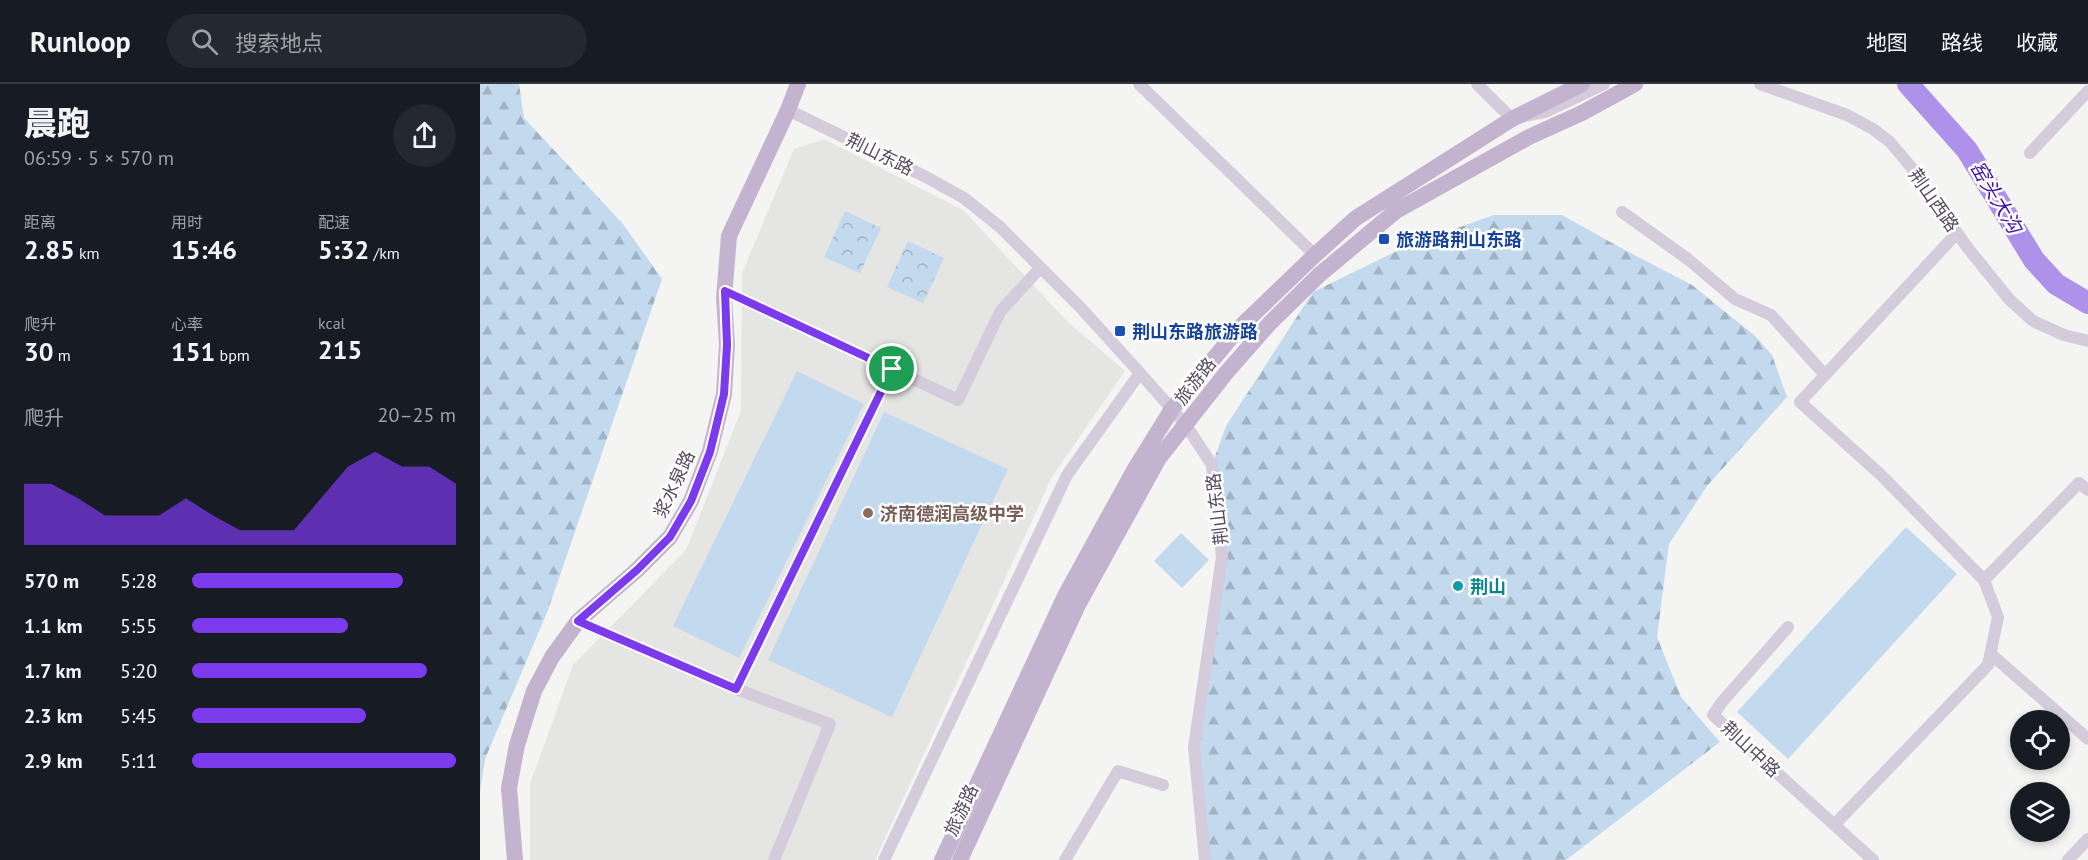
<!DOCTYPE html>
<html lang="zh">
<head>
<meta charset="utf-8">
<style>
	body { margin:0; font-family:"PT Sans","Noto Sans SC",sans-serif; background:#242831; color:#f1f3f6; height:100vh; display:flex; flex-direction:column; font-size:22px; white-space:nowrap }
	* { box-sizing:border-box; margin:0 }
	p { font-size:20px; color:#9ea1a6 }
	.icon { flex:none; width:33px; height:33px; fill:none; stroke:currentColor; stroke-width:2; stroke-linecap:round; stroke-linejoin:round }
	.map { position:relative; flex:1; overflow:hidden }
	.drawer { display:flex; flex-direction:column; background:#171b24; width:480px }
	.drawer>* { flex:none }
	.buttons { position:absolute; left:1530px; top:626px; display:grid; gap:12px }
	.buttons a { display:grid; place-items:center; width:60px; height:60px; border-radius:50%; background:#171b24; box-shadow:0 3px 9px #0003; font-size:30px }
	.pin { position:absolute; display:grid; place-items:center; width:51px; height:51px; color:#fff; margin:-26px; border:3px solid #fff; border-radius:50%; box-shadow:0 2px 6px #0007 }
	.round { display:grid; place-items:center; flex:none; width:63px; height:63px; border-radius:32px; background:#242831 }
	.head { display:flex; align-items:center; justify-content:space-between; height:102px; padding:0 24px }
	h1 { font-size:33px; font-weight:800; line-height:45px }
	.figures { display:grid; grid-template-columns:repeat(3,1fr); gap:9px; height:102px; padding:6px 24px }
	.figures div { display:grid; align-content:center }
	.figures b { font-size:26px; font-weight:800 }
	.figures small { font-size:16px; font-weight:400 }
	.figures p { font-size:16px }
	.chart { height:168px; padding:12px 24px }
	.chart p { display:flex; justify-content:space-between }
	.chart svg { width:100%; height:108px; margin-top:6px; fill:#7c3aed; opacity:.7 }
	ul { padding:0 24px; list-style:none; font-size:20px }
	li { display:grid; grid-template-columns:96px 72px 1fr; align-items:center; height:45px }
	li i { height:15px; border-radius:8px; background:#7c3aed }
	header { display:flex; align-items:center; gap:36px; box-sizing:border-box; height:84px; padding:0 30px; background:#171b24; border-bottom:2px solid #363941 }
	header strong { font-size:28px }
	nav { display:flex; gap:33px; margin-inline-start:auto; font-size:21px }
	.search { width:420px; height:54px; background:#242831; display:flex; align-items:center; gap:15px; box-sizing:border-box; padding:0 21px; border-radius:33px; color:#9ea1a6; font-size:22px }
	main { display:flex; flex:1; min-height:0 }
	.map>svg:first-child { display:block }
	.education { fill:#e5e5e4 }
	.forest { fill:url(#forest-firs) }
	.park { fill:url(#park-crowns) }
	.garden { fill:#c3d9ee }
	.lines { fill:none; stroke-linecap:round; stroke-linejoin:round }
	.river { stroke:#ae92ea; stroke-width:22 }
	.minor { stroke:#d4ccda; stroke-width:12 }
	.major { stroke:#c4b3cf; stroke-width:16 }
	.route-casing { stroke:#fff; stroke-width:12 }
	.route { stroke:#7c3aed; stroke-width:8 }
	.transit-dot { fill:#1a4fb4; stroke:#fff; stroke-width:2 }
	.education-dot { fill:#8d6e63; stroke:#fff; stroke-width:2 }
	.culture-dot { fill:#0f9aa8; stroke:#fff; stroke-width:2 }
	.labels { text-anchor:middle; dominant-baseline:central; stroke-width:5; stroke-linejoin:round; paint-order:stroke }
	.street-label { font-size:18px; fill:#564a5f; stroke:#fff }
	.transit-label { font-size:18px; font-weight:bold; fill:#164399; stroke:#fff; text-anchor:start }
	.education-label { font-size:18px; font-weight:bold; fill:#785e54; stroke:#fff; text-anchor:start }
	.culture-label { font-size:18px; font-weight:bold; fill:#0d838f; stroke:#fff; text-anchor:start }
	.water-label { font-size:20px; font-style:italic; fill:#4312a9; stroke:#fff }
</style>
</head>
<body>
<header>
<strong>Runloop</strong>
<div class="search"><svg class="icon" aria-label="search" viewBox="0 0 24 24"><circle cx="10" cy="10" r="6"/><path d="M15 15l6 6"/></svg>搜索地点</div>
<nav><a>地图</a><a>路线</a><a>收藏</a></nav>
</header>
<main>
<section class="drawer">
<div class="head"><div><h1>晨跑</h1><p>06:59 · 5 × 570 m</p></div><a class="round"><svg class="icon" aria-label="share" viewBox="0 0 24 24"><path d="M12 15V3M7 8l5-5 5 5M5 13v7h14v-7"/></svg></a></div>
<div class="figures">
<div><p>距离</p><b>2.85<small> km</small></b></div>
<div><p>用时</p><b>15:46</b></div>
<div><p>配速</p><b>5:32<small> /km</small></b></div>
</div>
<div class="figures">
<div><p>爬升</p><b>30<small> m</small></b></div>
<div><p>心率</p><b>151<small> bpm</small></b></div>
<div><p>kcal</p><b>215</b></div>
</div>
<div class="chart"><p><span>爬升</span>20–25 m</p>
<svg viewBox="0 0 160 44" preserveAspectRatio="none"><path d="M0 44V19L10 19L20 25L30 32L40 32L50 32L60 25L70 32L80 38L90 38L100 38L110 25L120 12L130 6L140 12L150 12L160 19V44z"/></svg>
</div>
<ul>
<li><b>570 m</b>5:28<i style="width:80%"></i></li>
<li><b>1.1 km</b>5:55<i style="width:59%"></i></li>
<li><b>1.7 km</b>5:20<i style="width:89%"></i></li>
<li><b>2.3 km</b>5:45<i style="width:66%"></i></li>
<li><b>2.9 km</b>5:11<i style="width:100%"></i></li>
</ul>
</section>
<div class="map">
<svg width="1608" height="776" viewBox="0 0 1608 776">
	<defs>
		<pattern id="forest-firs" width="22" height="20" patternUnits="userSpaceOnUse" patternTransform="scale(1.5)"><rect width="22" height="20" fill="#c3d9ee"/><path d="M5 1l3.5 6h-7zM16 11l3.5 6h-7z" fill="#a1b2c4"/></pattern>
		<pattern id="park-crowns" width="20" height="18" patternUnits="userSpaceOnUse" patternTransform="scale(1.5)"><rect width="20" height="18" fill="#c3d9ee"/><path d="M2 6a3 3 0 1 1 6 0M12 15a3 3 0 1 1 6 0" fill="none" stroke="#a1b2c4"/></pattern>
	</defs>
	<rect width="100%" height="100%" fill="#f4f4f2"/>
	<!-- education -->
	<path class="education" d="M344,55L483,126L587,237L645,287L572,393L395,776H50V700L93,581L206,466L261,327L262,189L314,65Z"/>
	<!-- forest -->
	<path class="forest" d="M0,0H39L44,34L143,140L182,195L68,526L5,675L0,708Z
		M1014,131H1082L1141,164L1212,201L1275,252L1292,271L1307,313L1227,402L1189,460L1177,553L1201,613L1240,658L1086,776H725L714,663L742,473L732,381L746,342L833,208L929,161Z"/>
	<!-- park -->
	<path class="park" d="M365,127L401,144L380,189L344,173Z
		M428,157L464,174L443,219L407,203Z"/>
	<!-- garden -->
	<path class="garden" d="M317,287L384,320L259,574L193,542Z
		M404,328L528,385L412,633L288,576Z
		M1426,443L1477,490L1308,675L1257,628Z
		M701,449L729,476L702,504L674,477Z"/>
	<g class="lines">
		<!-- river -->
		<path class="river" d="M1428,0L1487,66L1554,176L1576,200L1608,219"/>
		<!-- minor -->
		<path class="minor" d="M659,0L835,171
			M997,0L1032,35L1065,28L1124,0
			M1280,0L1367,31L1393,45L1410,58L1431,83L1487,163L1529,215L1553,237L1584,251L1608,257
			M308,26L446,93L484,114L520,143L600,223L660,289L706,341L732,381L742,473L714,663L725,776
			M1550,69L1608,7
			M1142,128L1209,176L1255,215L1291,231L1345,291
			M1477,149L1320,318L1401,391L1504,496
			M245,207L478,316L520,228L560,184
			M98,537L256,605L350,640L294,776
			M1308,543L1242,618L1233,631L1393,776
			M1511,570L1608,655
			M256,605L412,285
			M1355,740L1508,581L1518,533L1504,496L1599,399L1608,406
			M404,776L587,391L660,289
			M585,776L638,687L683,701
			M1588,776L1608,755"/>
		<!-- major -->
		<path class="major" d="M35,776L29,704L37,661L54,607L72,573L98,537L157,486L190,453L211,417L230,367L244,310L247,261L244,214L249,152L308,26L318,0
			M462,776L586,510L653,388L692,325L759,244L835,171L876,134L1032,35L1102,0
			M480,776L598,521L679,374L746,289L790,239L839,191L916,127L1049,53L1102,29L1155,0"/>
	</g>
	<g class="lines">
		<defs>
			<path id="route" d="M245,207L412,285L256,605L98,537L157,486L190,453L211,417L230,368L244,310L247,261Z"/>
		</defs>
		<!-- route casing -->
		<use href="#route" class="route-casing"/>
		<!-- route -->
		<use href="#route" class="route"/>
	</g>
	<!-- markers -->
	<g class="transit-dot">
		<rect x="898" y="149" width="12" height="12" rx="3"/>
		<rect x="634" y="241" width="12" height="12" rx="3"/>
	</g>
	<circle class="education-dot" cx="388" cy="429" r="6"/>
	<circle class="culture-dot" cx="978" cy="502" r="6"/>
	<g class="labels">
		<!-- street labels -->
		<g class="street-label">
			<text transform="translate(400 70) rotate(26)">荆山东路</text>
			<text transform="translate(1454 116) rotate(55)">荆山西路</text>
			<text transform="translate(715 297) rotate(-52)">旅游路</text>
			<text transform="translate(194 400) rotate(-65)">浆水泉路</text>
			<text transform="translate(737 425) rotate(-97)">荆山东路</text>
			<text transform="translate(1271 665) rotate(43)">荆山中路</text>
			<text transform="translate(481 726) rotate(-65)">旅游路</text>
		</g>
		<!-- transit labels -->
		<g class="transit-label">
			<text x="916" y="155">旅游路荆山东路</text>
			<text x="652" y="247">荆山东路旅游路</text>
		</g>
		<!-- education labels -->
		<g class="education-label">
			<text x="400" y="429">济南德润高级中学</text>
		</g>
		<!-- culture labels -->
		<g class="culture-label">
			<text x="990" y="502">荆山</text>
		</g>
		<!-- water labels -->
		<g class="water-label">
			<text transform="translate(1516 113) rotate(59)">窑头大沟</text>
		</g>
	</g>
</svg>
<div class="buttons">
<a><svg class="icon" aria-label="locate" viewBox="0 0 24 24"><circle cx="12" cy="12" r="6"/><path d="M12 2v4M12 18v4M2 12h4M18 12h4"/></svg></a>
<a><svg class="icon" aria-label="layers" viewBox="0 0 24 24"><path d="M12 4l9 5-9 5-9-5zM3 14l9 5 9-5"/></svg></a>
</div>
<div class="pin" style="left:412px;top:285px;background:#1e9e55"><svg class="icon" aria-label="arrive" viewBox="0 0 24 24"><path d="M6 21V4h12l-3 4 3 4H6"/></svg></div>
</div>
</main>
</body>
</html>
